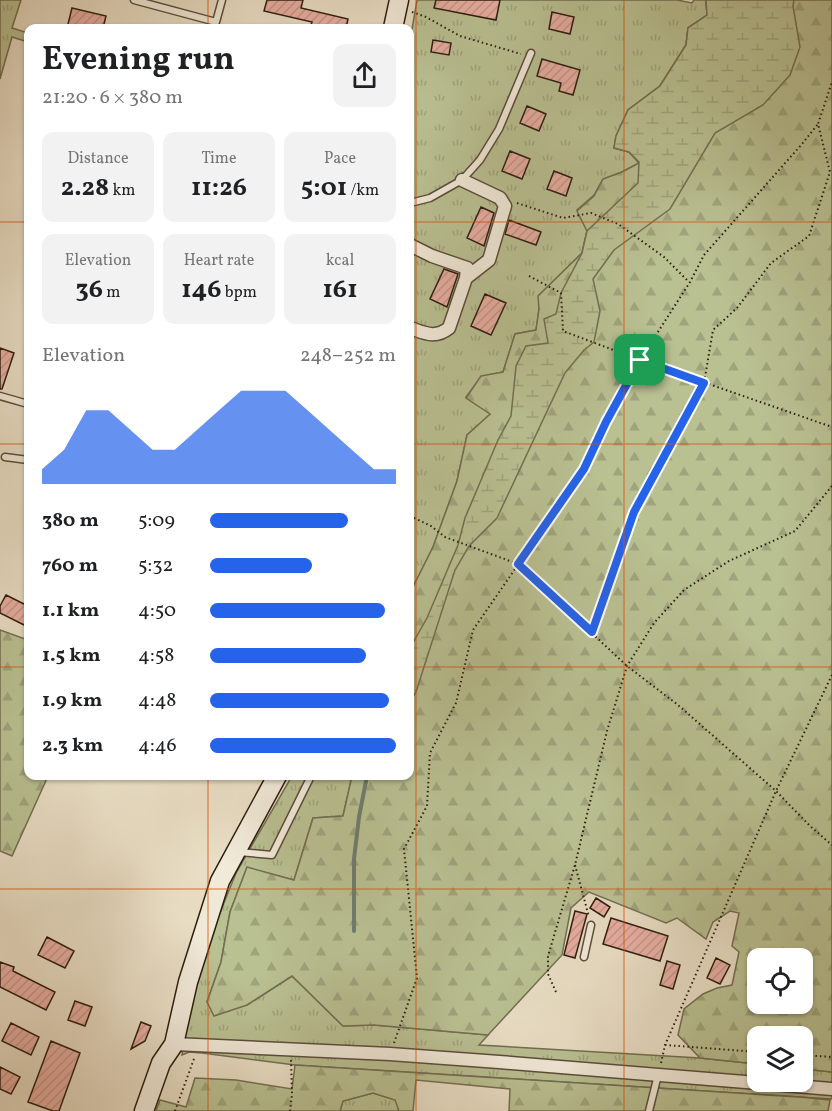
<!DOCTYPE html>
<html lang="en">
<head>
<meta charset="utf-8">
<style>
	body { margin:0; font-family:Vollkorn,serif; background:#f2f2f2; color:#202124; height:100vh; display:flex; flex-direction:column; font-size:22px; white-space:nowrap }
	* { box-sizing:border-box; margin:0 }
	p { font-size:20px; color:#757577 }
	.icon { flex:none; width:33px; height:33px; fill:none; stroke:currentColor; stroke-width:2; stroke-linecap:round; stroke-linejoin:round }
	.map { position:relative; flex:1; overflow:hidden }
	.drawer { position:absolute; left:24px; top:24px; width:390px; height:756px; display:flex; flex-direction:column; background:#fff; border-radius:12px; box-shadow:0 2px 4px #0004 }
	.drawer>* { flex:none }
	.fabs { position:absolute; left:747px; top:948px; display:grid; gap:12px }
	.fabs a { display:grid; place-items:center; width:66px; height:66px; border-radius:12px; background:#fff; box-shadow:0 2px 4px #0004; font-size:30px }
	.pin { position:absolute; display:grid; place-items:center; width:51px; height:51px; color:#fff; margin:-26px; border-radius:12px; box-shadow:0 3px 9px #0006 }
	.round { display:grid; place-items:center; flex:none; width:63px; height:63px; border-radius:12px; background:#f2f2f2 }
	.overview { display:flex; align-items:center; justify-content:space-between; height:102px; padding:0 18px }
	h1 { font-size:33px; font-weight:700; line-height:45px }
	.figures { display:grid; grid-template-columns:repeat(3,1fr); gap:9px; height:102px; padding:6px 18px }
	.figures div { display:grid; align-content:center; border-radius:12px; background:#f2f2f2; text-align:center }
	.figures b { font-size:26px; font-weight:700 }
	.figures small { font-size:16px; font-weight:400 }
	.figures p { font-size:16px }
	.chart { height:168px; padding:12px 18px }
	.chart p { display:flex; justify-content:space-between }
	.chart svg { width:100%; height:108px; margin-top:6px; fill:#2563eb; opacity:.7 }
	ul { padding:0 18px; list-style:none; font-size:20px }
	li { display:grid; grid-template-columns:96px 72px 1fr; align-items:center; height:45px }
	li i { height:15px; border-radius:8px; background:#2563eb }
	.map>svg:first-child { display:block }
	.grass { fill:url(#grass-tufts); stroke:#736e51; stroke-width:1.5 }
	.forest { fill:url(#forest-firs); stroke:#736e51; stroke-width:1.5; fill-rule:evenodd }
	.wetland { fill:url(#wetland-marsh); stroke:#736e51; stroke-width:1.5 }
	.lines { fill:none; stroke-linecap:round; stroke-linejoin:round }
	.stream { stroke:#6e7d6f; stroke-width:4 }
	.building { fill:url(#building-hatch); stroke:#2d1c10; stroke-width:1.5 }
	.lane-casing { stroke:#5c4c3d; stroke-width:9 }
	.street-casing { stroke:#5c4c3d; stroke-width:15 }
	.secondary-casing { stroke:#2d1c10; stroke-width:21 }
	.path { stroke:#2d1c10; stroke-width:2; stroke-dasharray:1.5 3; stroke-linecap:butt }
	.lane { stroke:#f1ead9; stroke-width:6 }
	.street { stroke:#f1ead9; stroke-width:12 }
	.secondary { stroke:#f1ead9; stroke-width:18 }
	.route-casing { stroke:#fff; stroke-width:12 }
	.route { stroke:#2563eb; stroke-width:8 }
	.grid { fill:none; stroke:#d5530c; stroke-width:1.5; stroke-opacity:0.55 }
</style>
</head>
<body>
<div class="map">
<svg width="832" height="1111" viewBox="0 0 832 1111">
	<defs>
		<pattern id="grass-tufts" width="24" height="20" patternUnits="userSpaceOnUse" patternTransform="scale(1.5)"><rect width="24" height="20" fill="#b9c092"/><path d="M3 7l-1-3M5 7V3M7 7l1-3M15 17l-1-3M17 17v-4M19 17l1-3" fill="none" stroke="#9fa47d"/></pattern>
		<pattern id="forest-firs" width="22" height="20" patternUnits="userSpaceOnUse" patternTransform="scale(1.5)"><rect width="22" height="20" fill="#b9c092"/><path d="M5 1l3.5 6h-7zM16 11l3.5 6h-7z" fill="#9fa47d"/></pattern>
		<pattern id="wetland-marsh" width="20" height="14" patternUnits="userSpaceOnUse" patternTransform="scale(1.5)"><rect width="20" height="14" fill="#b9c092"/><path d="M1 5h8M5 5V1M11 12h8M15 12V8" fill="none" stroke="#9fa47d"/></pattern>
		<pattern id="building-hatch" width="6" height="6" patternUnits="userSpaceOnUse" patternTransform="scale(1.5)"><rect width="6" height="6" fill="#e7aea1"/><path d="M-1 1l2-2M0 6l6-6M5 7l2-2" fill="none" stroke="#c6958a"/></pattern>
	</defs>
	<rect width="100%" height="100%" fill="#e9dec5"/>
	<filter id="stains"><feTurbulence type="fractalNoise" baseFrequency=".00333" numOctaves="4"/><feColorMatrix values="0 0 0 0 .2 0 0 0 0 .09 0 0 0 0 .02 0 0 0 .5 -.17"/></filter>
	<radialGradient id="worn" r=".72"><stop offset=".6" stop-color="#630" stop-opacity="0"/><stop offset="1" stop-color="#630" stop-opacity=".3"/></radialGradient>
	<!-- grass -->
	<path class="grass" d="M0,0H21L12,28L28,33V42L12,37L0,79Z
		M417,0H677L692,3L694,0H706L707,15L688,28L686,45L660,86L628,110L614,148L629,152L639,163L622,172L603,179L594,195L577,210L587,231L582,253L539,295V309L536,330L515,334L503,372L481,377L466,397L491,414L467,435L457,481L433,547L410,593V41Z
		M292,776H352L343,816L313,818L294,880L247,868L230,912L221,962L207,1002L247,1005L292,976L343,1026L374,1025L488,1035L479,1045L700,1058L757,1064L758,1082H802L803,1069L832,1072V1099L295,1065L202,1053L189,1052L182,1055L186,1023L211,935L236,873Z
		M373,1093L396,1100L399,1111H340L343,1101Z"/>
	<!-- forest -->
	<path class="forest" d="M706,0H832V1072L803,1069L802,1036H758L757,1064L700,1058L678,1035L684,1009L703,994L717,988L732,985L739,952L732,946L739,913L730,911L713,922L706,939L677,918L666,923L589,892L571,908L562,955L488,1035L374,1025L343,1026L292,976L247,1005L214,1016L207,1002L221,962L230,912L247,867L294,880L313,818L343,816L352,776H410V593L433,547L457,481L467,435L490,414L466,398L481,376L503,372L515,334L536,330L539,309L538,296L582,253L587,231L577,211L594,196L603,179L622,172L639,163L629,152L614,148L616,136L628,110L660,86L686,45L688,28L707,15ZM758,958H802V1004H758Z
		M0,630L28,640V776H48L12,856L0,851Z
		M295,1065L799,1097L830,1100L828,1111H509L510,1089L416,1080L413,1111H399L395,1100L373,1093L343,1101L340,1111H156L160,1100L186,1107L195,1078L236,1080L292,1089Z"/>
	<!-- wetland -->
	<path class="wetland" d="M706,0H794L793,6L800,47L790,75L763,105L715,133L670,209L614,250L593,279L600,311L594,342L584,350L565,373L497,518L469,546L455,570L416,692L410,702V648L427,618L458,545L465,518L498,440L511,416L516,366L526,346L548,343L544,319L556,314L561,293L582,253L587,231L638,183L639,162L629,152L614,148L616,136L628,110L660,86L686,45L688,28L707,15Z"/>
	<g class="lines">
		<!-- stream -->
		<path class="stream" d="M354,931V859L359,817L367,776"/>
	</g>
	<!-- building -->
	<path class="building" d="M267,0H303L301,8L348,19L346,28H310L312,22L264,11Z
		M436,0H500L496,20L434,8Z
		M72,8L106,16L103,28H67Z
		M552,12L574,17L570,34L549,29Z
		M433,40L451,43L449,55L431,52Z
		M542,59L580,70L573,95L559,91L561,83L537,76Z
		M527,106L546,114L539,131L520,123Z
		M510,151L530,159L522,179L502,171Z
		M554,171L572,178L566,196L547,189Z
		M481,207L494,213L484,246L467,238Z
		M509,220L541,232L536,245L505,234Z
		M444,269L458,274L447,307L430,299Z
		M485,294L506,303L491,335L471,326Z
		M0,348L14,353L2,389H0Z
		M6,595L28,606V617L24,625L0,613V606Z
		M596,898L610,907L604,917L590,908Z
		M575,911L587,914L575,958L564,955Z
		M611,918L668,936L660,961L603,944Z
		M47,937L74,951L65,968L38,955Z
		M716,958L730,965L720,984L707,978Z
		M667,961L680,965L673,989L660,985Z
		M0,962L14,967L13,971L55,992L46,1010L0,987Z
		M75,1001L92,1007L85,1026L68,1020Z
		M141,1022L151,1026L145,1041L131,1049Z
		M11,1023L39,1037L31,1055L2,1041Z
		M51,1041L80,1053L59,1111H53L28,1102Z
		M0,1067L20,1077L11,1094L0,1089Z"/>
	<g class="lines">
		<defs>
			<path id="lane" d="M134,0L216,22L222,0
				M410,203L430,198L462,180L480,160L499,129L531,53
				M0,396L28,404
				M5,457L28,460
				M239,852L272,855L311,776
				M584,957L591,925
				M649,1111L658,1075"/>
			<path id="street" d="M462,180L500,198L505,206L489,260L466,278
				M410,245L432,256L467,268L466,278L449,328C435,339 425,333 410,328
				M174,1044L390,1054L499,1062L832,1089"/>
			<path id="secondary" d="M393,28L399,0
				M144,1111L161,1063L174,1044L188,982L220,881L277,776"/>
		</defs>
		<!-- lane casing -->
		<use href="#lane" class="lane-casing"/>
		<!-- street casing -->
		<use href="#street" class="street-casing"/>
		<!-- secondary casing -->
		<use href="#secondary" class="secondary-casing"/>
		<!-- path -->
		<path class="path" d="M412,12L426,17L460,36L521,54
			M517,203L563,218L591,213L618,224L664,257L689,282
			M529,276L561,293L563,331L640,360L832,427
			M410,516L431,526L445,537L518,564L627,666L678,705L776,791L810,826L832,845
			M592,632L635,512L704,383L713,330L737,308L771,263L809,236L830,172L818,124L832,82
			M575,865L589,917
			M556,992L548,974V956L575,865L607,731L627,666L654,623L684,590L729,561L795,531L832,486
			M394,1043L417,978L404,849L427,806L430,753L456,703L473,630L584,469L606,422L640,360L690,282L704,255L802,144L818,124
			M665,1045L758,1052
			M802,1055L832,1057
			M661,1063L665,1045L776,791L832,675
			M175,1111L195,1056
			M290,1111L292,1094L291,1060"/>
		<!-- lane -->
		<use href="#lane" class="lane"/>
		<!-- street -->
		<use href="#street" class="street"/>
		<!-- secondary -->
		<use href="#secondary" class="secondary"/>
	</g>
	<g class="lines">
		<defs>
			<path id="route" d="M640,360L704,383L634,512L592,632L518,564L584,469L606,422Z"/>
		</defs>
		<!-- route casing -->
		<use href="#route" class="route-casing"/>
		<!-- route -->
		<use href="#route" class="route"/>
	</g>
	<!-- grid -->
	<path class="grid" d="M208,0V28M416,0V1111M624,0V1111M0,222H28M410,222H832M0,444H28M410,444H832M0,667H28M410,667H832M208,776V1111M0,889H832"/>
	<rect width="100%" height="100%" filter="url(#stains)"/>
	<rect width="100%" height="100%" fill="url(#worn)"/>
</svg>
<div class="fabs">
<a><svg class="icon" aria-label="locate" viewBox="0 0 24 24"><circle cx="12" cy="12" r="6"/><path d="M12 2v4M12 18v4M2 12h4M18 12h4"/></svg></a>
<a><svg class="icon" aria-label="layers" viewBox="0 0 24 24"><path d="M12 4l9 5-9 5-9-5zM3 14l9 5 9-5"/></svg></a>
</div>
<div class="pin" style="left:640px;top:360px;background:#1e9e55"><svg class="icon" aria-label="arrive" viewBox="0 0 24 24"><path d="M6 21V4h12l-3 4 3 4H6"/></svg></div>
<section class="drawer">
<div class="overview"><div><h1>Evening run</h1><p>21:20 · 6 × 380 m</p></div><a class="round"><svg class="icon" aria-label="share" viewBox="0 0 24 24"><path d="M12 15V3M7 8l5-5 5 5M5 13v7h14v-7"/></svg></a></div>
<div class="figures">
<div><p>Distance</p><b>2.28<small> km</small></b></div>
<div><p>Time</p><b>11:26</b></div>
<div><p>Pace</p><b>5:01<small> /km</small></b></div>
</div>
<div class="figures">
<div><p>Elevation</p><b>36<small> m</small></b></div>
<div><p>Heart rate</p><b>146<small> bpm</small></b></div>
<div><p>kcal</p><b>161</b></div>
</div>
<div class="chart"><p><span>Elevation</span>248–252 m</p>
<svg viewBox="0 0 160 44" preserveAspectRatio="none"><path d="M0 44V38L10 30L20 14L30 14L40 22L50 30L60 30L70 22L80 14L90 6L100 6L110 6L120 14L130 22L140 30L150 38L160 38V44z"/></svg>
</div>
<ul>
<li><b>380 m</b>5:09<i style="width:74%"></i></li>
<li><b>760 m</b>5:32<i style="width:55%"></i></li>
<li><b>1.1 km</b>4:50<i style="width:94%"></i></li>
<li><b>1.5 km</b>4:58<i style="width:84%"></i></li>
<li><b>1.9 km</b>4:48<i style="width:96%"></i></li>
<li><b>2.3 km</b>4:46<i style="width:100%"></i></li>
</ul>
</section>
</div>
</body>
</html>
